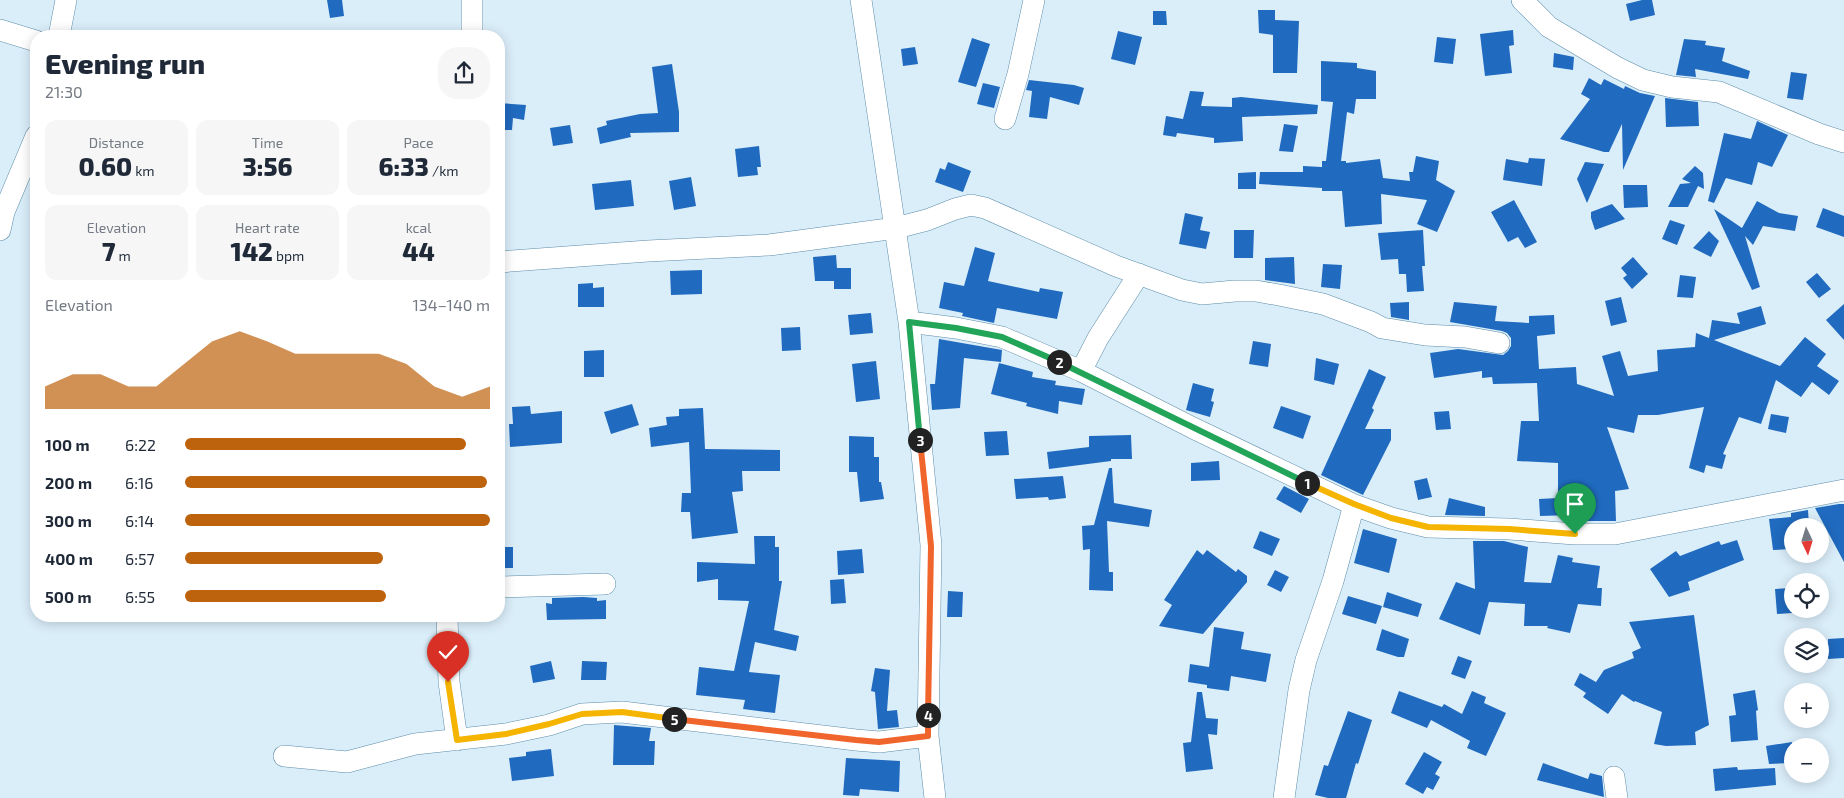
<!DOCTYPE html>
<html lang="en">
<head>
<meta charset="utf-8">
<style>
	body { margin:0; font-family:"Exo 2",sans-serif; background:#f6f6f7; color:#1f2937; height:100vh; display:flex; flex-direction:column; font-size:19px; white-space:nowrap }
	* { box-sizing:border-box; margin:0 }
	p { font-size:16px; color:#747a83 }
	.icon { flex:none; width:28px; height:28px; fill:none; stroke:currentColor; stroke-width:2; stroke-linecap:round; stroke-linejoin:round }
	.map { position:relative; flex:1; overflow:hidden }
	.side { position:absolute; left:30px; top:30px; width:475px; height:592px; display:flex; flex-direction:column; background:#fff; border-radius:20px; box-shadow:0 2px 12px #0003 }
	.side>* { flex:none }
	.needle { width:32px; rotate:176deg }
	.controls { position:absolute; left:1784px; top:518px; display:grid; gap:10px }
	.controls a { display:grid; place-items:center; width:45px; height:45px; border-radius:50%; background:#fff; box-shadow:0 2px 12px #0003; font-size:25px }
	.pin { position:absolute; display:grid; place-items:center; width:42px; height:42px; color:#fff; margin:-51px -21px; border-radius:50% 50% 50% 0; rotate:-45deg; box-shadow:0 0 5px #0007 }
	.pin .icon { rotate:45deg }
	.km { position:absolute; width:25px; height:25px; margin:-12px; border-radius:50%; background:#222; color:#fff; font-size:14px; line-height:25px; text-align:center }
	.round { display:grid; place-items:center; flex:none; width:52px; height:52px; border-radius:20px; background:#f6f6f7 }
	.headline { display:flex; align-items:center; justify-content:space-between; height:85px; padding:0 15px }
	h1 { font-size:28px; font-weight:800; line-height:38px }
	.figures { display:grid; grid-template-columns:repeat(3,1fr); gap:8px; height:85px; padding:5px 15px }
	.figures div { display:grid; align-content:center; border-radius:12px; background:#f6f6f7; text-align:center }
	.figures b { font-size:25px; font-weight:800 }
	.figures small { font-size:14px; font-weight:400 }
	.figures p { font-size:14px }
	.chart { height:140px; padding:10px 15px }
	.chart p { display:flex; justify-content:space-between }
	.chart svg { width:100%; height:90px; margin-top:5px; fill:#be630d; opacity:.7 }
	ul { padding:0 15px; list-style:none; font-size:16px }
	li { display:grid; grid-template-columns:80px 60px 1fr; align-items:center; height:38px }
	li i { height:12px; border-radius:6px; background:#be630d }
	.map>svg:first-child { display:block }
	.building { fill:#206abf }
	.lines { fill:none; stroke-linecap:round; stroke-linejoin:round }
	.street-casing { stroke:#5d8da9; stroke-width:22 }
	.street { stroke:#fff; stroke-width:21 }
	.split-1-casing { stroke:#fff; stroke-width:10 }
	.split-2-casing { stroke:#fff; stroke-width:10 }
	.split-3-casing { stroke:#fff; stroke-width:10 }
	.split-4-casing { stroke:#fff; stroke-width:10 }
	.split-5-casing { stroke:#fff; stroke-width:10 }
	.split-6-casing { stroke:#fff; stroke-width:10 }
	.split-1 { stroke:#f5b400; stroke-width:6 }
	.split-2 { stroke:#22a559; stroke-width:6 }
	.split-3 { stroke:#22a559; stroke-width:6 }
	.split-4 { stroke:#f0652b; stroke-width:6 }
	.split-5 { stroke:#f0652b; stroke-width:6 }
	.split-6 { stroke:#f5b400; stroke-width:6 }
</style>
</head>
<body>
<div class="map">
<svg width="1844" height="798" viewBox="0 0 1844 798">
	<rect width="100%" height="100%" fill="#daeefa"/>
	<!-- building -->
	<path class="building" d="M327,0H342L344,16L330,18Z
		M1642,0H1652L1655,15L1630,21L1626,4Z
		M1258,10H1275V20L1299,21L1297,73H1273V35L1259,33Z
		M1153,11H1166L1167,25H1153Z
		M1513,30L1514,45L1509,46L1512,73L1485,76L1480,34Z
		M1118,31L1142,37L1135,65L1111,59Z
		M1437,37L1456,39L1453,64L1434,62Z
		M972,38L990,44L976,87L958,82Z
		M1684,39L1706,41L1705,45L1725,48L1722,61L1750,71L1748,79L1695,69L1696,77L1676,75Z
		M915,47L918,64L903,66L901,49Z
		M1554,53L1574,57L1573,70L1553,67Z
		M1321,61L1357,63V68L1376,71V99H1356L1354,114L1347,112L1341,161H1346V163L1380,159L1383,178L1410,181L1409,172H1413L1416,156L1439,161L1436,180L1455,191L1437,232L1417,224L1427,200L1381,194L1382,224L1345,227L1342,191H1322V188L1259,184L1260,172H1303V166L1322,167V161H1326L1333,102L1321,101Z
		M672,64L679,112V132L630,133L631,137L600,144L597,128L607,125L606,121L640,114L658,113L652,67Z
		M1791,72L1807,74L1803,100L1787,98Z
		M1589,78L1601,85L1604,79L1624,89L1625,86L1640,93L1655,96L1623,170L1622,124L1609,152H1604L1560,139L1590,99L1581,94Z
		M1029,80L1074,85L1084,88L1079,105L1050,97L1047,119L1029,117L1032,91L1026,90Z
		M983,83L1000,87L994,108L977,104Z
		M1190,91L1204,92L1201,106L1232,107V98L1241,97L1318,105L1317,114L1242,117L1243,141L1214,143V138L1177,133L1176,137L1163,135L1166,116L1183,119Z
		M1665,98L1698,102L1699,126L1666,127Z
		M499,103L526,105L524,120L513,118L512,130H499Z
		M1757,121L1788,135L1772,167L1758,162L1752,185L1726,178L1714,203L1708,201L1724,133L1751,139Z
		M1284,124L1298,126L1293,152L1279,151Z
		M570,125L573,143L553,146L550,128Z
		M759,146L761,167H757L758,175L738,177L735,149Z
		M1529,158L1545,159L1542,186L1503,180L1506,159L1528,163Z
		M948,162L971,171L963,192L935,182L940,168L945,170Z
		M1585,162L1604,164L1587,203L1577,179Z
		M1695,166L1703,173L1704,189L1698,186L1688,207H1668L1680,184L1691,183L1682,179Z
		M1256,172V189H1238V173Z
		M691,177L696,206L674,210L669,181Z
		M631,180L634,206L595,210L592,184Z
		M1623,185H1647L1648,207L1624,208Z
		M1514,200L1537,242L1525,248L1518,237L1508,242L1491,212Z
		M1757,201L1779,213L1798,216L1795,231L1763,226L1753,245L1745,236L1760,287L1752,290L1714,209L1742,228Z
		M1612,204L1625,219L1595,230L1591,218V212Z
		M1823,208L1844,216V237L1816,227Z
		M1185,213L1203,217L1200,230L1210,232L1206,249L1179,244Z
		M1670,220L1685,225L1677,245L1662,239Z
		M1234,230H1254L1253,258H1234Z
		M1423,230L1425,266H1422L1424,291L1407,292L1406,274H1399L1398,259L1381,260L1378,233Z
		M1709,231L1719,241L1711,257L1693,248Z
		M975,247L995,253L988,281L1039,292L1040,288L1063,292L1057,319L997,308L994,323L962,316L963,313L939,308L944,282L964,286Z
		M836,255L837,268H851V289H834V281H815L813,257Z
		M1294,257L1295,284L1265,280V258Z
		M1633,257L1648,274L1632,289L1623,278L1627,275L1621,268Z
		M1323,264L1342,265L1340,289L1321,287Z
		M702,270V294L671,295L670,271Z
		M1817,273L1831,289L1819,298L1806,282Z
		M1680,275L1696,277L1693,298L1677,297Z
		M593,283V288L604,287V307H578V284Z
		M1621,297L1627,322L1611,326L1605,301Z
		M1409,302V320L1391,317L1390,303Z
		M1454,302L1497,306L1495,321L1529,323V316L1554,315L1555,334L1537,336L1539,369L1576,367L1577,384L1614,396L1602,356L1620,351L1628,376L1658,371L1657,350L1695,347L1696,333L1709,338L1712,320L1740,324L1737,313L1761,306L1766,324L1714,340L1780,366L1805,337L1826,354L1817,366L1839,381L1829,395L1812,382L1801,397L1776,380L1761,424L1739,417L1723,454L1726,455L1722,469L1706,465L1704,473L1689,468L1704,407L1658,415H1638L1634,433L1607,427L1629,489L1615,491L1616,521H1574L1573,515L1540,516L1539,499L1558,498V463L1517,461L1521,421H1539L1537,383L1493,384L1492,377L1482,378V371L1434,378L1430,353L1458,349L1503,355L1508,351L1511,346V338L1507,333L1502,331L1450,322Z
		M1844,304V340L1826,320Z
		M871,313L873,333L850,335L848,315Z
		M800,327L801,350L782,351L781,328Z
		M939,339L1002,350L1001,362L964,358L960,408L932,410L930,384H935Z
		M1253,341L1271,344L1268,367L1249,364Z
		M604,350V377H584V351Z
		M1316,358L1339,364L1334,385L1314,380Z
		M876,361L880,399L856,402L852,364Z
		M999,363L1033,372L1032,377L1056,381L1055,385L1085,389L1082,405L1059,401L1058,414L1026,406L1027,403L991,394Z
		M1369,369L1386,377L1372,408L1374,410L1365,429H1391V440L1363,495L1321,475Z
		M1193,383L1214,389L1211,401L1214,402L1210,417L1186,410Z
		M632,404L639,425L611,434L604,412Z
		M530,406L531,414L562,411V443L510,447L509,424H513L512,407Z
		M1281,406L1311,416L1303,439L1273,428Z
		M703,408L705,449L780,450V471H742L743,491L732,492L738,533L692,539L690,512H681L682,493H691L689,442L651,447L649,428L667,425L666,417L679,416V409Z
		M1449,411L1451,429L1436,430L1434,412Z
		M1771,414L1789,417L1786,433L1768,429Z
		M1007,431L1009,455L986,456L984,432Z
		M1131,435L1132,459H1111V461L1049,469L1047,452L1089,447V436Z
		M849,436L874,437V457H879V482H881L884,499L860,502L857,472H849Z
		M1219,461L1220,480L1191,481V463Z
		M1109,468H1112L1114,503L1152,510L1149,527L1107,521L1109,572H1113V591L1089,590L1090,549L1083,550L1082,526L1094,525Z
		M1063,476L1066,498L1049,500L1048,497L1016,499L1014,479Z
		M1427,478L1432,497L1418,500L1414,481Z
		M1284,486L1309,499L1301,513L1276,499Z
		M1449,498L1485,507V516L1445,515Z
		M1839,504H1844V562L1815,508Z
		M1808,510L1809,526H1792V549L1773,550L1769,519L1791,517V513Z
		M1363,529L1397,539L1389,573L1354,563Z
		M1260,531L1280,539L1272,556L1253,548Z
		M754,536H775V547H779V581H782L774,630L799,636L796,651L755,642L749,672L780,675L775,713L743,709L745,700L696,695L699,667L734,671L749,601L718,600V579L697,582V562L755,564Z
		M1737,540L1744,560L1688,582L1690,590L1669,597L1650,569L1676,551L1680,556L1719,541L1721,545Z
		M1473,541H1504L1528,547L1524,582L1551,583L1558,555L1573,558L1572,562L1600,566L1597,588H1602L1601,606L1578,604L1570,633L1547,628L1548,626H1524L1525,604L1489,602L1480,635L1439,619L1456,582L1475,589Z
		M499,547H513V568H499Z
		M862,549L864,573L838,575L837,551Z
		M1197,550L1203,555L1207,550L1236,572L1238,569L1247,576V582L1203,634L1159,626L1172,605L1164,600Z
		M1275,570L1289,577L1281,592L1267,585Z
		M844,579L846,603L831,604L830,580Z
		M1792,588V613L1777,614L1775,589Z
		M948,591L963,592L962,617H947Z
		M1387,592L1422,604L1418,617L1383,607Z
		M1348,596L1382,606L1376,624L1342,614Z
		M583,597L597,598V601L606,600V619L547,620L546,603L552,604V598Z
		M1694,615L1709,725L1695,732L1696,745L1666,746L1654,744L1662,712L1635,701L1634,702L1622,694L1608,714L1583,697L1586,693L1574,685L1580,673L1596,682L1604,670L1634,658L1632,652L1641,648L1629,622Z
		M1214,627L1244,632L1241,649L1271,654L1266,682L1231,676L1229,691L1207,688V685L1188,682L1190,664L1209,667Z
		M1382,629L1409,639L1404,657H1398L1376,650Z
		M1844,638V658L1828,659V639Z
		M1458,656L1472,661L1465,679L1451,674Z
		M551,661L555,679L533,683L530,666Z
		M582,661L607,662L606,680H581Z
		M875,668L890,670L887,711L897,710L899,727L878,729L875,692L871,691Z
		M1755,690L1758,710L1756,711L1758,740L1731,742L1729,716L1736,715L1733,694Z
		M1399,691L1442,707L1444,704L1462,714L1472,691L1486,697L1484,703L1506,713L1486,756L1467,748L1470,741L1431,720L1427,728L1391,713Z
		M1197,692H1202L1206,718L1218,719L1217,735L1208,734L1213,769L1186,772L1183,743L1191,742Z
		M1348,711L1372,720L1358,764L1356,763L1346,798H1328L1315,795L1324,765L1328,766Z
		M614,725L651,728L649,741H655L654,765H613Z
		M1792,742V763L1769,764L1766,746Z
		M551,749L554,776L512,781L509,758L526,756V752Z
		M1424,752L1442,762L1435,774L1440,777L1433,790L1427,787L1423,794L1405,784Z
		M846,758L900,761L899,792L860,789L859,796L843,795Z
		M1543,763L1588,779L1590,773L1602,776L1604,797L1537,780Z
		M1737,767L1738,770L1775,768L1776,785L1715,791L1713,769Z"/>
	<g class="lines">
		<defs>
			<path id="street" d="M472,0V36
				M861,0L909,322L931,545L928,736L935,798
				M1522,0L1549,27L1618,68L1643,80L1672,87L1719,92L1819,134L1844,142
				M0,30L36,41
				M59,36L66,0
				M1005,119L1018,74L1034,0
				M0,230L4,212L36,136
				M499,262L648,251L769,245L896,228L927,220L955,209L971,205L985,208L1116,266L1182,290L1202,294L1235,291H1256L1279,295L1323,304L1371,322L1382,328L1425,335L1465,337L1499,343
				M909,322L956,328L1002,337L1081,371L1193,428L1354,505L1391,518L1428,527L1509,529L1575,534H1615L1844,490
				M1081,371L1098,338L1139,274
				M499,587L605,584
				M447,616L449,682L457,740
				M284,756L347,762L415,744L506,734L549,725L582,714L622,712L856,740L879,742L928,736
				M1614,777L1617,798
				M1284,798L1299,690L1306,660L1333,581L1354,505"/>
		</defs>
		<!-- street casing -->
		<use href="#street" class="street-casing"/>
		<!-- street -->
		<use href="#street" class="street"/>
	</g>
	<g class="lines">
		<defs>
			<path id="split-1" d="M1307,483L1354,504L1391,518L1428,527L1509,529L1575,534"/>
			<path id="split-2" d="M1059,362L1307,483"/>
			<path id="split-3" d="M920,440L909,322L956,328L1002,337L1059,362"/>
			<path id="split-4" d="M920,440L931,546L928,715"/>
			<path id="split-5" d="M674,719L856,740L879,742L928,736V715"/>
			<path id="split-6" d="M448,682L457,740L506,734L549,724L582,714L622,712L674,719"/>
		</defs>
		<!-- split-1 casing -->
		<use href="#split-1" class="split-1-casing"/>
		<!-- split-2 casing -->
		<use href="#split-2" class="split-2-casing"/>
		<!-- split-3 casing -->
		<use href="#split-3" class="split-3-casing"/>
		<!-- split-4 casing -->
		<use href="#split-4" class="split-4-casing"/>
		<!-- split-5 casing -->
		<use href="#split-5" class="split-5-casing"/>
		<!-- split-6 casing -->
		<use href="#split-6" class="split-6-casing"/>
		<!-- split-1 -->
		<use href="#split-1" class="split-1"/>
		<!-- split-2 -->
		<use href="#split-2" class="split-2"/>
		<!-- split-3 -->
		<use href="#split-3" class="split-3"/>
		<!-- split-4 -->
		<use href="#split-4" class="split-4"/>
		<!-- split-5 -->
		<use href="#split-5" class="split-5"/>
		<!-- split-6 -->
		<use href="#split-6" class="split-6"/>
	</g>
</svg>
<div class="controls">
<a><svg class="needle" viewBox="-14 -14 28 28"><path d="M0-13l5 13h-10z" fill="#e53935"/><path d="M0 13l5-13h-10z" fill="#747a83"/></svg></a>
<a><svg class="icon" aria-label="locate" viewBox="0 0 24 24"><circle cx="12" cy="12" r="6"/><path d="M12 2v4M12 18v4M2 12h4M18 12h4"/></svg></a>
<a><svg class="icon" aria-label="layers" viewBox="0 0 24 24"><path d="M12 4l9 5-9 5-9-5zM3 14l9 5 9-5"/></svg></a>
<a>+</a>
<a>−</a>
</div>
<div class="pin" style="left:1575px;top:534px;background:#1e9e55"><svg class="icon" aria-label="arrive" viewBox="0 0 24 24"><path d="M6 21V4h12l-3 4 3 4H6"/></svg></div>
<div class="pin" style="left:448px;top:682px;background:#d93025"><svg class="icon" aria-label="check" viewBox="0 0 24 24"><path d="M5 12l5 5 9-10"/></svg></div>
<b class="km" style="left:1307px;top:483px">1</b>
<b class="km" style="left:1059px;top:362px">2</b>
<b class="km" style="left:920px;top:440px">3</b>
<b class="km" style="left:928px;top:715px">4</b>
<b class="km" style="left:674px;top:719px">5</b>
<section class="side">
<div class="headline"><div><h1>Evening run</h1><p>21:30</p></div><a class="round"><svg class="icon" aria-label="share" viewBox="0 0 24 24"><path d="M12 15V3M7 8l5-5 5 5M5 13v7h14v-7"/></svg></a></div>
<div class="figures">
<div><p>Distance</p><b>0.60<small> km</small></b></div>
<div><p>Time</p><b>3:56</b></div>
<div><p>Pace</p><b>6:33<small> /km</small></b></div>
</div>
<div class="figures">
<div><p>Elevation</p><b>7<small> m</small></b></div>
<div><p>Heart rate</p><b>142<small> bpm</small></b></div>
<div><p>kcal</p><b>44</b></div>
</div>
<div class="chart"><p><span>Elevation</span>134–140 m</p>
<svg viewBox="0 0 160 44" preserveAspectRatio="none"><path d="M0 44V33L10 27L20 27L30 33L40 33L50 22L60 11L70 6L80 11L90 17L100 17L110 17L120 17L130 22L140 33L150 38L160 33V44z"/></svg>
</div>
<ul>
<li><b>100 m</b>6:22<i style="width:92%"></i></li>
<li><b>200 m</b>6:16<i style="width:99%"></i></li>
<li><b>300 m</b>6:14<i style="width:100%"></i></li>
<li><b>400 m</b>6:57<i style="width:65%"></i></li>
<li><b>500 m</b>6:55<i style="width:66%"></i></li>
</ul>
</section>
</div>
</body>
</html>
